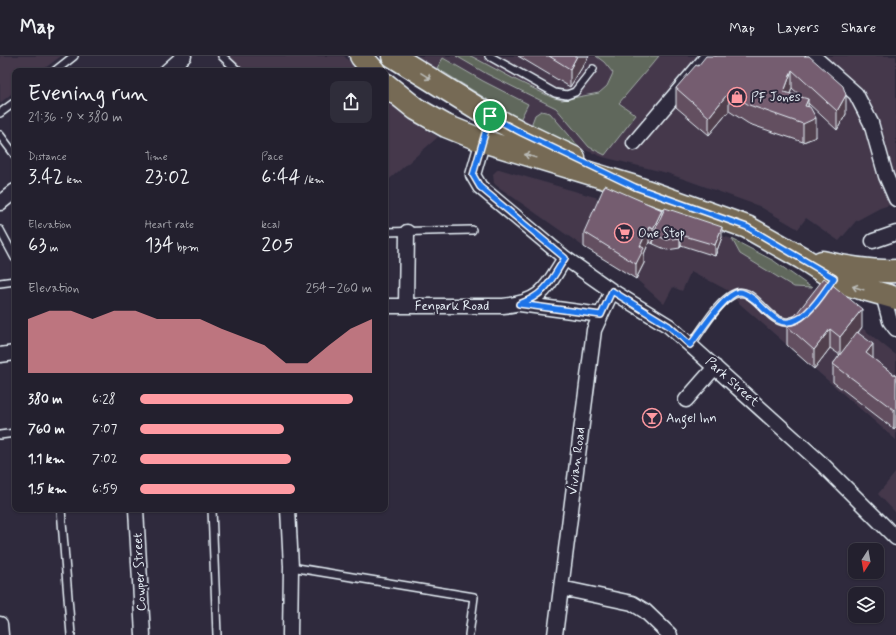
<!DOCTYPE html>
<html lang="en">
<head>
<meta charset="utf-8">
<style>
	body { margin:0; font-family:Mynerve,sans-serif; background:#2f2d3a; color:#f1f3f6; height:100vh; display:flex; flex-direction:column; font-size:15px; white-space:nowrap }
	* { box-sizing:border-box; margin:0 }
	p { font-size:13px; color:#a3a3aa }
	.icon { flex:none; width:22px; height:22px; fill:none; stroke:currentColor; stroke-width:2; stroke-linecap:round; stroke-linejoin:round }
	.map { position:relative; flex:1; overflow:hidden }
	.drawer { position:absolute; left:12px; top:12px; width:376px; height:444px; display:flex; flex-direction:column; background:#23202e; border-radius:8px; box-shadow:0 1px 3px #0004,0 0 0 1px #403e4a }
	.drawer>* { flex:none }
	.needle { width:26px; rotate:191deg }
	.fabs { position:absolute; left:848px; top:487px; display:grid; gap:8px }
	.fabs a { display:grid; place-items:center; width:36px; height:36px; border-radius:8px; background:#23202e; box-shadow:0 1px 3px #0004,0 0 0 1px #403e4a; font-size:20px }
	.pin { position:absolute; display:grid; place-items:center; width:34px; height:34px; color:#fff; margin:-17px; border:2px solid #fff; border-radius:50%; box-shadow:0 1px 4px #0007 }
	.round { display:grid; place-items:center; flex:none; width:42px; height:42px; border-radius:8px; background:#2f2d3a }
	.summary { display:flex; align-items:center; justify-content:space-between; height:68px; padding:0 16px }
	h1 { font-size:22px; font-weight:600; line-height:30px }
	.metrics { display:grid; grid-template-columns:repeat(3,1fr); gap:6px; height:68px; padding:4px 16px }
	.metrics div { display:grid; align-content:center }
	.metrics b { font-size:20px; font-weight:600 }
	.metrics small { font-size:11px; font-weight:400 }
	.metrics p { font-size:11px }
	.chart { height:112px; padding:8px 16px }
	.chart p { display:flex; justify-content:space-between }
	.chart svg { width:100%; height:72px; margin-top:4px; fill:#ff9aa2; opacity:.7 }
	ul { padding:0 16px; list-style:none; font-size:13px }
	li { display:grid; grid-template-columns:64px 48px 1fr; align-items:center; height:30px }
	li i { height:10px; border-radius:5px; background:#ff9aa2 }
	header { display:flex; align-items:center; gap:24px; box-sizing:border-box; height:56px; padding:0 20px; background:#23202e; border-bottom:1px solid #403e4a }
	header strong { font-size:19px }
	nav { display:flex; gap:22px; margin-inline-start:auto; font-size:14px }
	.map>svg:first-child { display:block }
	.built { fill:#44394c }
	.green { fill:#61685b; stroke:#a4acaa }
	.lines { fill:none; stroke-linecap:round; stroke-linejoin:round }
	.service-casing { stroke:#e8f1f8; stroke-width:10 }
	.minor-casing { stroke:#e8f1f8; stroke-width:17 }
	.primary-casing { stroke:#e8f1f8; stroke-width:25 }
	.service { stroke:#2f2a3d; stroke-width:7 }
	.minor { stroke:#2f2a3d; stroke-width:14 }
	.primary { stroke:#766a55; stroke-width:22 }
	.wall { fill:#645060; stroke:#e8f1f8; fill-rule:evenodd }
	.shaded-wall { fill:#51414e; stroke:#e8f1f8 }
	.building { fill:#745d70; stroke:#e8f1f8 }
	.oneway { stroke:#babbb7 }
	.route-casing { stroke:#fff; stroke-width:8 }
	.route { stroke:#1a73e8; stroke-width:5 }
	.labels { text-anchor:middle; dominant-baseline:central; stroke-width:4; stroke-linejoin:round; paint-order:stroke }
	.poi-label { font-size:13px; fill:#e8f1f8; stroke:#2f2a3d; text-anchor:start }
	.street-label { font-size:13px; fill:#e8f1f8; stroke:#2f2a3d }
</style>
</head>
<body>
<header>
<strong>Map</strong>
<nav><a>Map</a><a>Layers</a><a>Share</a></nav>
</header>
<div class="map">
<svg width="896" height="579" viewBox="0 0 896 579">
	<rect width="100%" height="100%" fill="#2f2a3d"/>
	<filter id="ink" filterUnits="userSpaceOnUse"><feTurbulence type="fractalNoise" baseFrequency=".025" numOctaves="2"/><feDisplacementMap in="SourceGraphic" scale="8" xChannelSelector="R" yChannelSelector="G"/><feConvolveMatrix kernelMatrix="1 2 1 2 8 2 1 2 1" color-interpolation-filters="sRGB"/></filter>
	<g filter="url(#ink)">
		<!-- built -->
		<path class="built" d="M0,0H61L41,15H15V35L0,47Z
			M215,0H344L359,15H231Z
			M416,0H896V147L880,152L856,165L839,185L806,162L798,173L759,150L667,117L603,101L545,78L501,54Z
			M385,41L405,60L438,81L385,127Z
			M499,113L605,144L732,183L741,198L794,231L812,232L896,299V384L740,248L727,234L691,215L682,235L673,231L664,248L636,223L584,191L497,130L494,127L493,118L496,115Z
			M896,416V457L878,438Z"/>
		<!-- green -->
		<path class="green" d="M456,0H471L516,24L551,41L562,44L599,37L607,30L613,17L604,6L596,0H659L619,47L636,59L605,99L589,91L556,52L487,18Z
			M443,2L483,25L528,48L520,64L437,12Z
			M541,55L550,57L582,94L533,71L532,67L535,59Z
			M732,183L774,205L812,232L794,231L740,198Z"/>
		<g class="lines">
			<defs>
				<path id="service" d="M222,0L238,15
					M489,0L555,37L567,39L575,36L593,13
					M55,15L74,0
					M0,57L15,46
					M0,79L15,99
					M0,174L15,202
					M385,176L472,174
					M0,227L15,225
					M691,289C702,274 714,252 729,241C752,223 764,264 785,266C789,267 795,264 799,263
					M0,379L15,377
					M61,453L71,579
					M212,453L217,579
					M291,511L474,541L469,579"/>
				<path id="minor" d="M813,0L856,38L871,67L886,120L896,143
					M167,15L184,0
					M490,60L473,119L480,131L565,202L612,235L669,270L822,408L896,482
					M634,87L708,0
					M0,147L15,135
					M873,185L896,177
					M883,239L890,265L896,273
					M520,248L601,259
					M385,250H503C543,246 546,232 565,202
					M406,250L407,176
					M0,299L15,297
					M686,344L715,311
					M136,453L143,579
					M288,453L291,511L290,579
					M561,532L632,547L645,555L670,579
					M0,568L1,579
					M555,579L594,274L612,235"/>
				<path id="primary" d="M361,0L374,15
					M393,0L490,60L522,77L574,102
					M385,28L416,53L446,70L483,85L635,131L747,171L802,202L830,220L853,230L896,242
					M822,206C847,212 871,216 896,215"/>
			</defs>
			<!-- service casing -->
			<use href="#service" class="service-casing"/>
			<!-- minor casing -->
			<use href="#minor" class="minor-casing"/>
			<!-- primary casing -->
			<use href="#primary" class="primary-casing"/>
			<!-- service -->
			<use href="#service" class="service"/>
			<!-- minor -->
			<use href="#minor" class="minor"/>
			<!-- primary -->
			<use href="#primary" class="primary"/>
		</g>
		<!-- wall -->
		<path class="wall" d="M518,0H589L570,31Z
			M809,0L846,58L837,74L808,47V51L816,81L803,86L749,68L729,55L709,79L676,51V32L698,10ZM792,32L802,41L790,38Z
			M662,158L722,181L715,200L681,189L680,192L667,194L649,186L644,198V207L636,223L584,191V176Z
			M787,270L862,271L858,277L873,303L896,320L894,373L833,326V308L840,299L830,292L814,313L787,289Z"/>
		<!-- shaded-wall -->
		<path class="shaded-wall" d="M577,0H589L570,31V13Z
			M792,14V32L784,55V36Z
			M729,36V55L709,79V61Z
			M846,39V58L837,74V55Z
			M808,43V62H816V81L803,86V68L805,50Z
			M662,154V168L653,178V188V173Z
			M649,171V186L644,198V207L636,223V208L640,190Z
			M722,171V181L715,200V189Z
			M681,179V189L680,192V182Z
			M862,253V271L840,300V281Z
			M830,273V292L814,313V294Z
			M873,288V307L866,297Z
			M896,352V371L894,373V354Z"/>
		<!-- building -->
		<path class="building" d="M549,0H577L570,13Z
			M706,0H809L843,30L846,39L837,55L792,14L784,36L808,43L805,50L810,51L816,62L803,68L749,49L729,36L709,61L676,32L696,9L698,10Z
			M605,129L662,154L653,173L649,171L640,190L644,192L636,208L584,176Z
			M665,152L722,171L715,189L681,179L680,182L667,184L653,178Z
			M824,222L862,253L840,281L830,273L814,294L787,270Z
			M857,276L873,288L866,297L896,320V352L894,354L833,308Z"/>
		<!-- one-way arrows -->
		<defs><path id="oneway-shaft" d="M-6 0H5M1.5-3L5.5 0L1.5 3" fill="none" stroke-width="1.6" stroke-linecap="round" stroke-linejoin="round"/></defs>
		<g class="oneway">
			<use href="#oneway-shaft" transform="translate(426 20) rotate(32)"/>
			<use href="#oneway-shaft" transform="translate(530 100) rotate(-163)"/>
			<use href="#oneway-shaft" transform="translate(858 232) rotate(-163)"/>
		</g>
	</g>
	<g class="lines" filter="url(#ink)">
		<defs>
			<path id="route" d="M490,60L522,77L635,131L747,171L834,222C823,237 801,276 778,264C770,260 762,251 755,244C750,241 746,236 739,236C724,238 700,277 690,289L669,270L612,235L601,259L519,248C546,239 551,224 565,202L480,131L473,119Z"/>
		</defs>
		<!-- route casing -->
		<use href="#route" class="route-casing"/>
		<!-- route -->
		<use href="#route" class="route"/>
	</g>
	<!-- icons -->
	<defs>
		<symbol id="shop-ring" viewBox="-11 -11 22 22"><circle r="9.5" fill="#2f2a3d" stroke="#ff9aa2" stroke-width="1.5"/><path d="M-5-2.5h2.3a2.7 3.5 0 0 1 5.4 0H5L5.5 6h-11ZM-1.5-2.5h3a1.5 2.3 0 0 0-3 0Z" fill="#ff9aa2"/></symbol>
		<symbol id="supermarket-ring" viewBox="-11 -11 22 22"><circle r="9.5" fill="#2f2a3d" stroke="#ff9aa2" stroke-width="1.5"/><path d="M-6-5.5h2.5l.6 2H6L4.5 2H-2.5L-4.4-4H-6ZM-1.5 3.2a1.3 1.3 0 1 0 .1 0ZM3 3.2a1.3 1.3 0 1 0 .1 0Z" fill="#ff9aa2"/></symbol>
		<symbol id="bar-ring" viewBox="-11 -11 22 22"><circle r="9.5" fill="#2f2a3d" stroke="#ff9aa2" stroke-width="1.5"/><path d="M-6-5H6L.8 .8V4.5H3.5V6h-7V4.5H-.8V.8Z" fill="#ff9aa2"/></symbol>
	</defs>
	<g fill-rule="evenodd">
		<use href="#shop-ring" x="726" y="30" width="22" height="22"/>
		<use href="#supermarket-ring" x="613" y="166" width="22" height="22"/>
		<use href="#bar-ring" x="641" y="351" width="22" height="22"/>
	</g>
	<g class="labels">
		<!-- poi labels -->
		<g class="poi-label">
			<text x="751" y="41">PF Jones</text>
			<text x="638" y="177">One Stop</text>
			<text x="666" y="362">Angel Inn</text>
		</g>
		<!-- street labels -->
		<g class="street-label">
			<text x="452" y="250">Fenpark Road</text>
			<text transform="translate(732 326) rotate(42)">Park Street</text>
			<text transform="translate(577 405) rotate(-83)">Vivian Road</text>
			<text transform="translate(140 516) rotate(-93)">Cowper Street</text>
		</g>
	</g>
</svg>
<div class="fabs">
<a><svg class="needle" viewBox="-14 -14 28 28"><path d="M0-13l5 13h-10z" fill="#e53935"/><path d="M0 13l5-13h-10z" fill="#a3a3aa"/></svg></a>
<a><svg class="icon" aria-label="layers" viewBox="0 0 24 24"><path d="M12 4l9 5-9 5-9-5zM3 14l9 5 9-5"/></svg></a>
</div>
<div class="pin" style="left:490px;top:60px;background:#1e9e55"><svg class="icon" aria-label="arrive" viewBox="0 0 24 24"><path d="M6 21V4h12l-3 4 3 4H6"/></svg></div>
<section class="drawer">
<div class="summary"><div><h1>Evening run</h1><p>21:36 · 9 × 380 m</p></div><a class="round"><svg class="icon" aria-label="share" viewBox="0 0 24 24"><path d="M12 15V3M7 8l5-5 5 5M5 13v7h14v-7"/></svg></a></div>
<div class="metrics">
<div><p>Distance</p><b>3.42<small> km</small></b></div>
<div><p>Time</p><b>23:02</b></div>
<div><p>Pace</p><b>6:44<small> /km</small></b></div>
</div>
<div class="metrics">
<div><p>Elevation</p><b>63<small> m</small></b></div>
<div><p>Heart rate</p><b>134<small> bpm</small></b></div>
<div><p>kcal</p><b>205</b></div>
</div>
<div class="chart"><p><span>Elevation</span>254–260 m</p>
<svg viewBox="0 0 160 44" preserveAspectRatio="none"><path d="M0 44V11L10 6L20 6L30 11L40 6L50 6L60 11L70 11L80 11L90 17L100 22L110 27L120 38L130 38L140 27L150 17L160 11V44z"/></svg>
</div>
<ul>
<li><b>380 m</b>6:28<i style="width:92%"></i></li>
<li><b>760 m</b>7:07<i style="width:62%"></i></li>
<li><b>1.1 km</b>7:02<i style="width:65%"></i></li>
<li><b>1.5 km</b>6:59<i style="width:67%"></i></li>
</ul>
</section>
</div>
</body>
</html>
